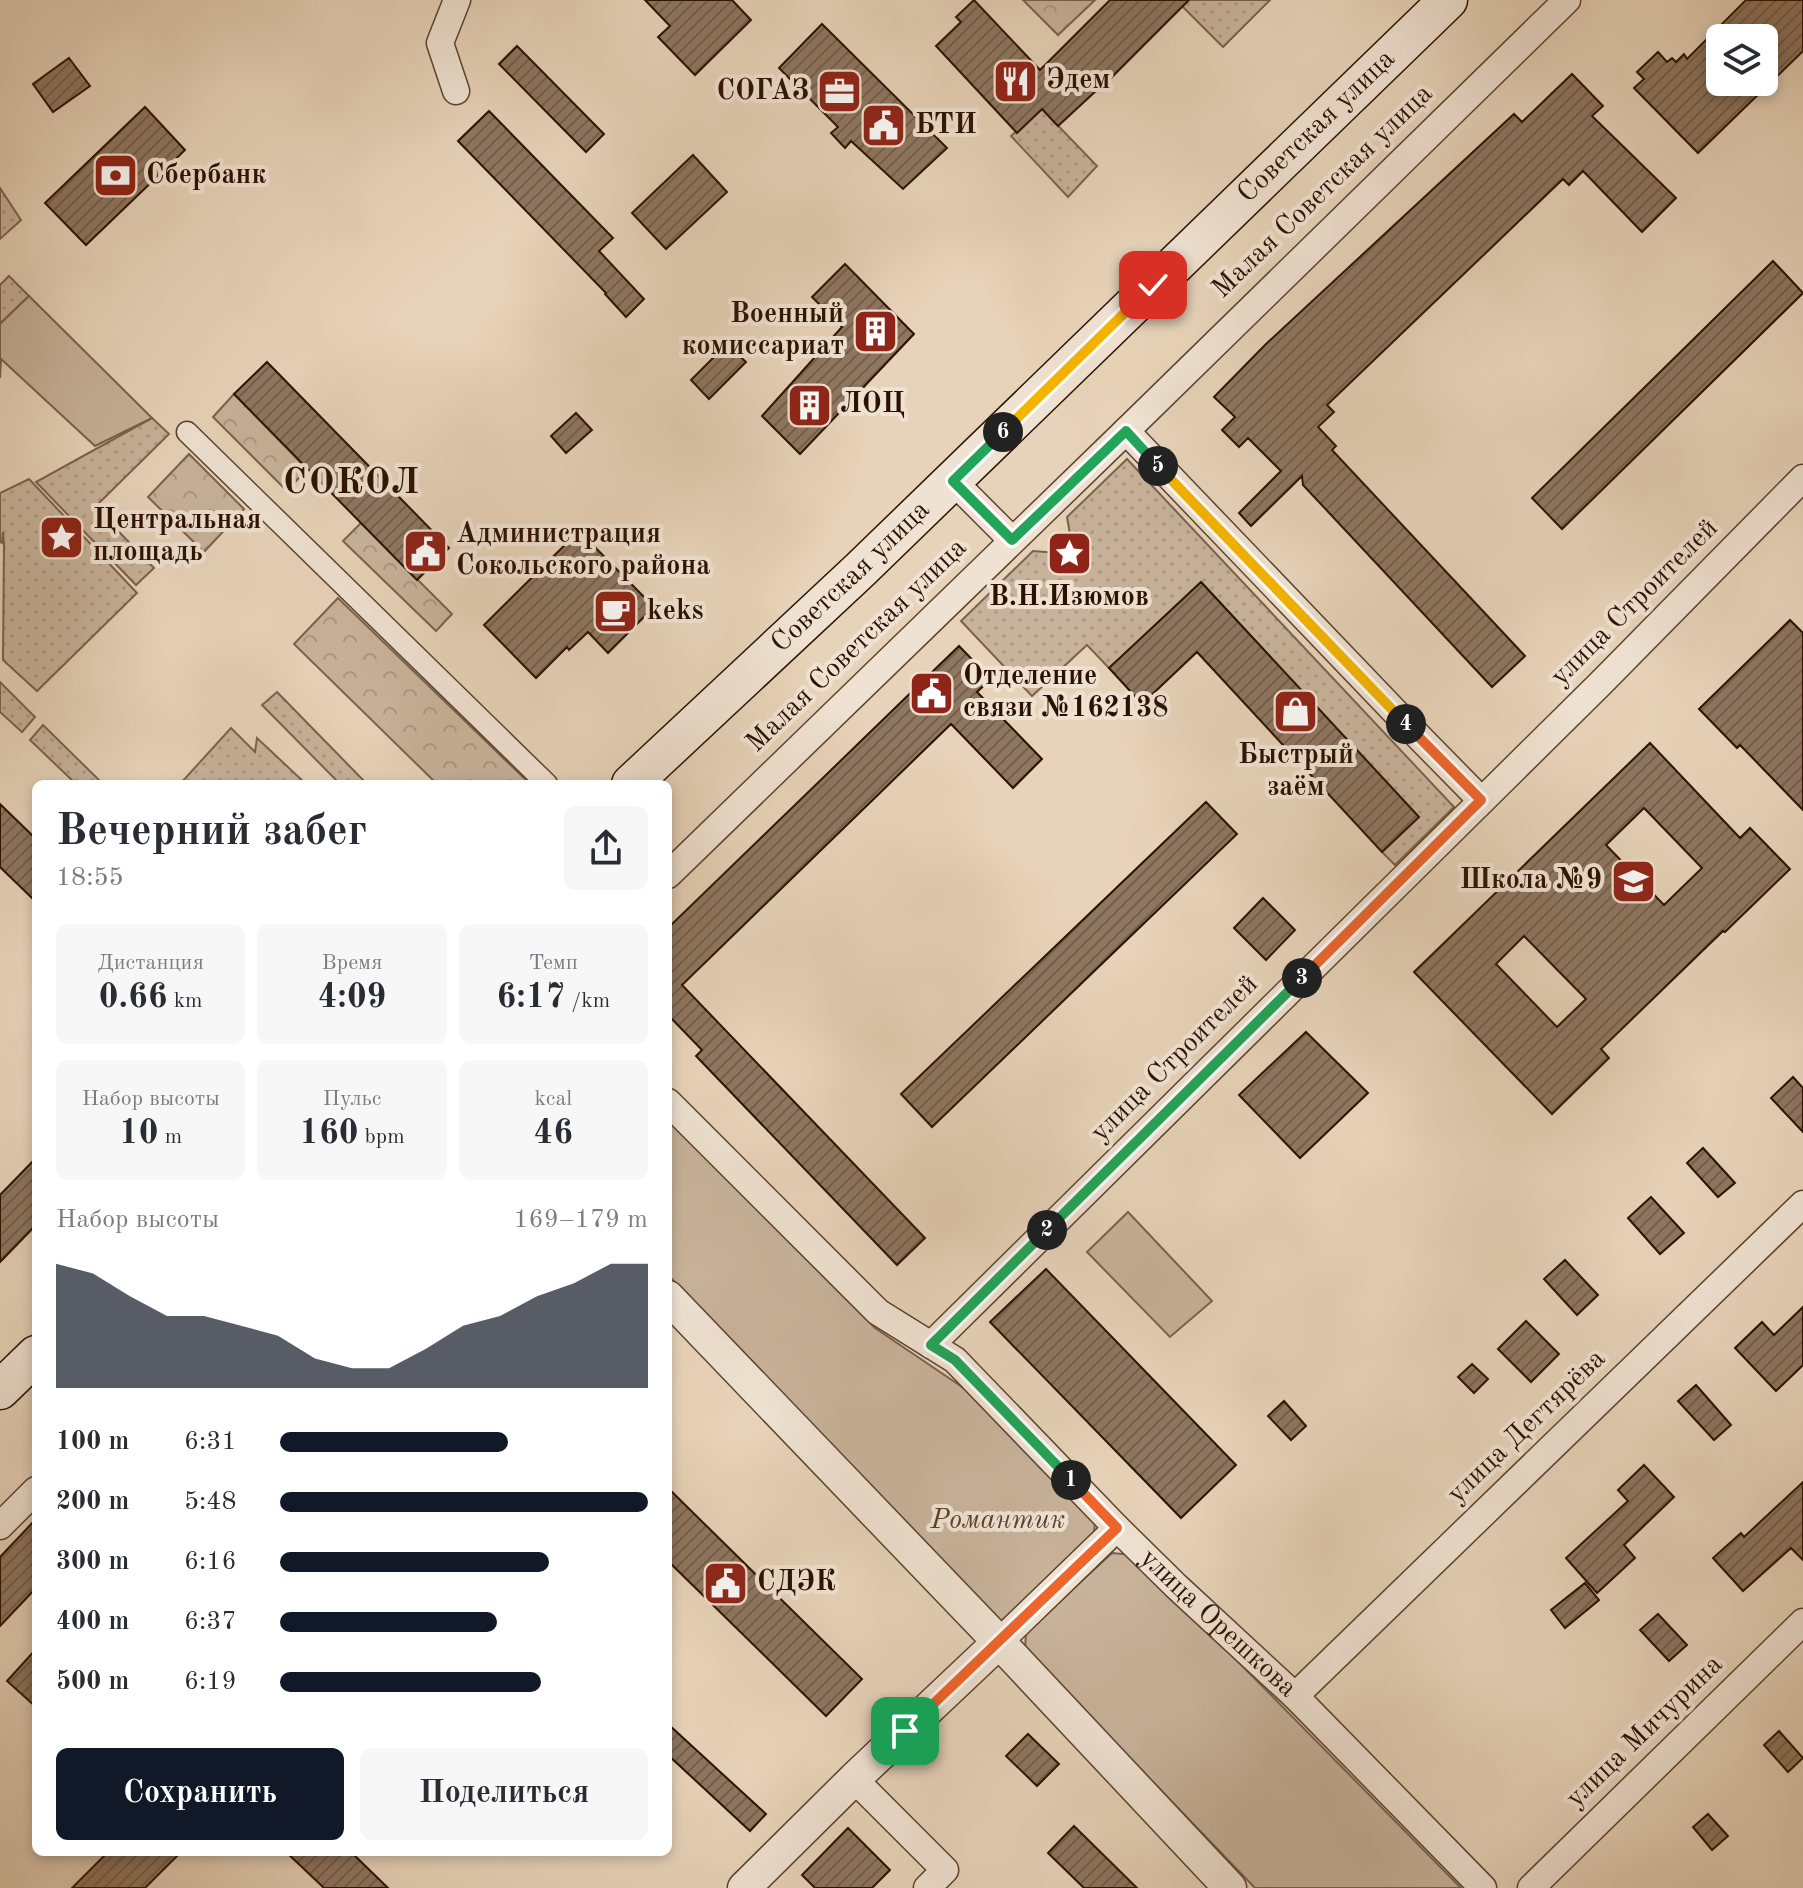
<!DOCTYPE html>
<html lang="ru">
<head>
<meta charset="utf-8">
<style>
	body { margin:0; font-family:"Old Standard TT",serif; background:#f7f7f7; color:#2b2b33; height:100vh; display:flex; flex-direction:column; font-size:30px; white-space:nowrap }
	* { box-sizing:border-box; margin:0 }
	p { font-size:26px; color:#7c7c81 }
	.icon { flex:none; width:44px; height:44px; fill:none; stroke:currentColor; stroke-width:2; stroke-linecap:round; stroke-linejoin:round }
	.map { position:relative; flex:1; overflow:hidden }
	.drawer { position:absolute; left:32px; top:780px; width:640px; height:1076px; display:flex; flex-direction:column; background:#fff; border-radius:12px; box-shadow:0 4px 12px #0003 }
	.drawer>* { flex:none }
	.controls { position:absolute; left:1706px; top:24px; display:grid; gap:16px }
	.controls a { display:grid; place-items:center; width:72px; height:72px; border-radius:12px; background:#fff; box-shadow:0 4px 12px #0003; font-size:40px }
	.pin { position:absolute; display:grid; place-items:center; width:68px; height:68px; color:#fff; margin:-34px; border-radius:16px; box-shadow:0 4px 12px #0006 }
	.km { position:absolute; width:40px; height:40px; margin:-20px; border-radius:50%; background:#222; color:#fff; font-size:22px; line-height:40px; text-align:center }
	.round { display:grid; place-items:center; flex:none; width:84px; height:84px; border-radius:12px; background:#f7f7f7 }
	.overview { display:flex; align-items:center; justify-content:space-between; height:136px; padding:0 24px }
	h1 { font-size:44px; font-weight:700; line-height:60px }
	.figures { display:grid; grid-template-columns:repeat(3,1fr); gap:12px; height:136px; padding:8px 24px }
	.figures div { display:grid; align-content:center; border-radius:12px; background:#f7f7f7; text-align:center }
	.figures b { font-size:34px; font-weight:700 }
	.figures small { font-size:22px; font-weight:400 }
	.figures p { font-size:22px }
	.chart { height:224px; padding:16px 24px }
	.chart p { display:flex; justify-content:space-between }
	.chart svg { width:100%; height:144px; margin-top:8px; fill:#111827; opacity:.7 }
	.cta { display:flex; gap:16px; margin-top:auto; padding:16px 24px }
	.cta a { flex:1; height:92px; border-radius:12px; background:#111827; color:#fff; font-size:32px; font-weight:700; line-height:92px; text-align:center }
	.cta a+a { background:#f7f7f7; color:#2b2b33 }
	ul { padding:0 24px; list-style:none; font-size:26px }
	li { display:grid; grid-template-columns:128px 96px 1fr; align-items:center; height:60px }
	li i { height:20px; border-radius:10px; background:#111827 }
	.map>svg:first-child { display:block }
	.grass { fill:url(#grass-dots); stroke:#7a624d; stroke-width:2 }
	.forest { fill:url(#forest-crowns); stroke:#7a624d; stroke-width:2 }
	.park { fill:#c7b29a; stroke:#7a624d; stroke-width:2 }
	.building { fill:url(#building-hatch); stroke:#2d1100; stroke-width:2; fill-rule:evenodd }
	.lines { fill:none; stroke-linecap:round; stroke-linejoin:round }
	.pedestrian-casing { stroke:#5c422e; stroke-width:23 }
	.minor-casing { stroke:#5c422e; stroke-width:29 }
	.tertiary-casing { stroke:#5c422e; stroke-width:35 }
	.secondary-casing { stroke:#2d1100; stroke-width:41 }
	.pedestrian { stroke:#efe2d2; stroke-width:20 }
	.minor { stroke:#efe2d2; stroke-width:26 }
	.tertiary { stroke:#efe2d2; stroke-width:32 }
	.secondary { stroke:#efe2d2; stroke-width:38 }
	.split-1-casing { stroke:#fff; stroke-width:16 }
	.split-2-casing { stroke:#fff; stroke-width:16 }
	.split-3-casing { stroke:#fff; stroke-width:16 }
	.split-4-casing { stroke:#fff; stroke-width:16 }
	.split-5-casing { stroke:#fff; stroke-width:16 }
	.split-6-casing { stroke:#fff; stroke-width:16 }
	.split-7-casing { stroke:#fff; stroke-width:16 }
	.split-1 { stroke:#f0652b; stroke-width:10 }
	.split-2 { stroke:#22a559; stroke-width:10 }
	.split-3 { stroke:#22a559; stroke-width:10 }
	.split-4 { stroke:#f0652b; stroke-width:10 }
	.split-5 { stroke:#f5b400; stroke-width:10 }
	.split-6 { stroke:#22a559; stroke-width:10 }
	.split-7 { stroke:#f5b400; stroke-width:10 }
	.labels { text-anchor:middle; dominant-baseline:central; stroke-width:8; stroke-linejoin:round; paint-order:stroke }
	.poi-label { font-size:28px; font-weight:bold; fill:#2d1100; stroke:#efe2d2; text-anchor:start }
	.street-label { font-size:28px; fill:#2d1100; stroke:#efe2d2 }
	.park-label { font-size:28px; font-style:italic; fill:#5b412e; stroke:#efe2d2 }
	.district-label { font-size:36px; font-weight:bold; letter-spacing:2px; fill:#2d1100; stroke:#efe2d2 }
</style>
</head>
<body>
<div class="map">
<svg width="1803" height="1888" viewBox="0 0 1803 1888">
	<defs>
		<pattern id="grass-dots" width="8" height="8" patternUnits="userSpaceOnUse" patternTransform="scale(2)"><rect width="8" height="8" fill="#c7b29a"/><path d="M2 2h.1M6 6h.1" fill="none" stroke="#ab9883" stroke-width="1.8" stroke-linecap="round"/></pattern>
		<pattern id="forest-crowns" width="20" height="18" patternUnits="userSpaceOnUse" patternTransform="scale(2)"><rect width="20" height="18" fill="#c7b29a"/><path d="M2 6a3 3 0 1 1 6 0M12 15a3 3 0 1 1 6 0" fill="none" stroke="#ab9883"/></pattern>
		<pattern id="building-hatch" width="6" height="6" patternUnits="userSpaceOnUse" patternTransform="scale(2)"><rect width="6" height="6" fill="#8e7660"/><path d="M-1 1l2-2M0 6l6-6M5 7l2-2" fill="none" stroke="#745f4d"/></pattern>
	</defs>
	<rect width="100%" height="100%" fill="#e7d3b9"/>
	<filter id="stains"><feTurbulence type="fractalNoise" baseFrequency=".0025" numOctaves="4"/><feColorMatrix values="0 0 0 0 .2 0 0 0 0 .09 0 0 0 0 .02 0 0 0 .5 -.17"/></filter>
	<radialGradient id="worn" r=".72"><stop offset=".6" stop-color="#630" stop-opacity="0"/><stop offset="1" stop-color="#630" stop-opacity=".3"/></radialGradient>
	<!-- grass -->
	<path class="grass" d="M1176,0H1270L1223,47Z
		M1042,109L1097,166L1068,197L1011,136Z
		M0,188L21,220L0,239Z
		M9,276L29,296L0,324V285Z
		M152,418L169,434L95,507L154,568L136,585L36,482Z
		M1127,459L1454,807L1395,865L1382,852L1419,817L1202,583L1109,668L1087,645L1032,696L961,621L1033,551L1059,553L1069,564L1081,552L1071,540L1067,517Z
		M29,479L137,593L37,691L3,660L4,544L3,532L2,543L0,542V493Z
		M0,682L35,717L22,732L0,712Z
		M277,692L367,784H340L262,705Z
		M43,725L103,784H76L30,740Z
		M231,728L255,752L257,738L306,784H180Z"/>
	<!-- forest -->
	<path class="forest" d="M1023,0H1095L1058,35Z
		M234,394L307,469L287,491L213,417Z
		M189,454L244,509L204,552L148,497Z
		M361,523L452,614L436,631L343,541Z
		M338,598L530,784H437L294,644Z"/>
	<!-- park -->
	<path class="park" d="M29,296L152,418L95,446L1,359L0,378V324Z
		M668,1120L875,1328L968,1391L1095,1523L1093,1540L1003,1626L668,1275Z
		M1128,1212L1212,1301L1170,1337L1087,1252Z
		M1112,1553L1133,1555L1461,1888H1255L1025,1649L1026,1632Z"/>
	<!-- building -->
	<path class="building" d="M645,0H732L751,20L695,75L658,37L670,26Z
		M974,0L1040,70L1110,0H1189L1098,91L1097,90L1058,126L1042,109L1017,133L936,46L961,22L956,17Z
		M1746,0H1803V51L1698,153L1634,88L1644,79L1637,72L1658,52L1667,62L1672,58L1676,62L1684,54L1687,59ZM1720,38H1764V82H1720Z
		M822,24L947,148L903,189L851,141L845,148L831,133L838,127L779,68Z
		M517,46L604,134L586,152L499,64Z
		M69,58L90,86L53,112L33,84Z
		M1572,74L1603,106L1592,116L1676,198L1642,232L1583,171L1569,185L1563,179L1327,405L1334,412L1318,427L1336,446L1332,450L1525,656L1492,687L1303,485L1302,476L1251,526L1239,513L1281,471L1248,438L1239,447L1222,430L1235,417L1214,397L1266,344L1514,114L1522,122Z
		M145,107L185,150L86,245L45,203Z
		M489,111L613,238L599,251L644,299L626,317L605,294L606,293L458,141Z
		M693,155L727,192L666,249L632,213Z
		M1773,261L1803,293L1562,529L1532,498Z
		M845,264L914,334L800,454L762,416L842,327L812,297Z
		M727,344L746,362L709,399L691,380Z
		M267,362L449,548L417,580L234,394Z
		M576,413L592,430L566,453L551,436Z
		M579,531L654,607L608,653L588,632L569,650L567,647L536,678L484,625Z
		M1201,582L1419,817L1382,852L1197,652L1142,704L1109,668Z
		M1790,620L1803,633V810L1740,745L1737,748L1699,709Z
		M959,646L991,679L977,692L1042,759L1013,788L951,724L682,985L925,1238L897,1265L696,1056L702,1050L668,1015V928Z
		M1650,743L1740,838L1750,828L1790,869L1725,932L1723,931L1601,1049L1609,1058L1552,1114L1414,972ZM1644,808L1702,868L1664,905L1606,845ZM1524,936L1586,999L1557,1027L1496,964Z
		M1206,802L1237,834L932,1127L901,1094Z
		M0,804L36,839V902L0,867Z
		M1263,898L1295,930L1266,960L1234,928Z
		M1306,1032L1368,1093L1300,1158L1239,1095Z
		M1793,1077L1803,1088V1132L1771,1098Z
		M1703,1148L1735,1183L1718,1197L1687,1163Z
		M36,1158V1225L0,1262V1195Z
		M1651,1197L1684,1233L1660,1254L1628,1218Z
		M1565,1260L1598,1295L1577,1315L1544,1279Z
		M1046,1269L1236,1465L1181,1518L990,1322Z
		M1803,1307V1365L1776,1391L1735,1348L1762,1322L1774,1335Z
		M1526,1321L1559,1354L1531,1382L1498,1349Z
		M1472,1364L1488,1379L1474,1393L1458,1377Z
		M1696,1385L1731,1425L1714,1440L1678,1401Z
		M1284,1401L1306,1426L1291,1440L1268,1416Z
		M1644,1465L1674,1497L1624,1545L1635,1558L1597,1593L1566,1558L1628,1501L1618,1490Z
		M1803,1482V1560L1791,1548L1743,1591L1713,1558L1741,1533L1744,1537Z
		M668,1488L862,1679L826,1716L668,1561Z
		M36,1519V1588L0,1626V1557Z
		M1585,1583L1599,1600L1565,1628L1551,1610Z
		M1658,1614L1687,1645L1669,1661L1640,1630Z
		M36,1649V1707L7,1681Z
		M668,1724L766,1814L750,1831L668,1755Z
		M1779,1731L1803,1758L1788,1772L1764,1745Z
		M1028,1734L1059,1764L1037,1786L1006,1756Z
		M1708,1814L1728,1836L1712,1850L1693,1827Z
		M1074,1826L1137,1888H1084L1048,1853Z
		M848,1828L890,1870L872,1888H815L802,1875Z
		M108,1852H181L145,1888H72Z
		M286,1852H351L388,1888H324Z"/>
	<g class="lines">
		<defs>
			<path id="pedestrian" d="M187,432L547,784"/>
			<g id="minor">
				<path d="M456,91L440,43L457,0"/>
				<path d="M1126,431L1422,740L1481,800"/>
				<path d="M953,481L1012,540"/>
				<path d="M668,875L1126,431L1567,0"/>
				<path id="s1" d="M668,1102L878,1312L955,1360L1117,1528L1176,1586L1295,1696L1483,1888"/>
				<path d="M931,1345L1601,683L1803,478"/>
				<path d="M0,1526L36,1490"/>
				<path d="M999,1642L1117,1528"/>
				<path d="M1295,1696L1803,1204"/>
				<path d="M854,1779L945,1870L927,1888"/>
				<path d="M1531,1888L1803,1622"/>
			</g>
			<path id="tertiary" d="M668,1297L999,1642L1230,1888
				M744,1888L854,1779L999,1642"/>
			<g id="secondary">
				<path id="s2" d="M631,784L860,570L1448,0"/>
				<path d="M0,1390L36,1355"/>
			</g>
		</defs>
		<!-- pedestrian casing -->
		<use href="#pedestrian" class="pedestrian-casing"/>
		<!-- minor casing -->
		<use href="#minor" class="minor-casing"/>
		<!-- tertiary casing -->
		<use href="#tertiary" class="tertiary-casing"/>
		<!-- secondary casing -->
		<use href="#secondary" class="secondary-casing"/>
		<!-- pedestrian -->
		<use href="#pedestrian" class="pedestrian"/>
		<!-- minor -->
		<use href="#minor" class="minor"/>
		<!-- tertiary -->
		<use href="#tertiary" class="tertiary"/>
		<!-- secondary -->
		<use href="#secondary" class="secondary"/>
	</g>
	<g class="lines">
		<defs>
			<path id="split-1" d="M905,1731L1117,1528L1071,1480"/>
			<path id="split-2" d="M1047,1230L931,1345L955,1360L1071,1480"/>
			<path id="split-3" d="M1047,1230L1302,978"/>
			<path id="split-4" d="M1302,978L1481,800L1406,724"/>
			<path id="split-5" d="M1158,466L1406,724"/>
			<path id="split-6" d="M1003,432L953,481L1012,540L1126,431L1158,466"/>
			<path id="split-7" d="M1003,432L1153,285"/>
		</defs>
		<!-- split-1 casing -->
		<use href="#split-1" class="split-1-casing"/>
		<!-- split-2 casing -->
		<use href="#split-2" class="split-2-casing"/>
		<!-- split-3 casing -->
		<use href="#split-3" class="split-3-casing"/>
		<!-- split-4 casing -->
		<use href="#split-4" class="split-4-casing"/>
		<!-- split-5 casing -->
		<use href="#split-5" class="split-5-casing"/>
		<!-- split-6 casing -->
		<use href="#split-6" class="split-6-casing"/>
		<!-- split-7 casing -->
		<use href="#split-7" class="split-7-casing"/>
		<!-- split-1 -->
		<use href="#split-1" class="split-1"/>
		<!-- split-2 -->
		<use href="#split-2" class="split-2"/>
		<!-- split-3 -->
		<use href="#split-3" class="split-3"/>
		<!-- split-4 -->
		<use href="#split-4" class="split-4"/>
		<!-- split-5 -->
		<use href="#split-5" class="split-5"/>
		<!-- split-6 -->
		<use href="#split-6" class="split-6"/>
		<!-- split-7 -->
		<use href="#split-7" class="split-7"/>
	</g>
	<!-- icons -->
	<defs>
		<symbol id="restaurant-square" viewBox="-11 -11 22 22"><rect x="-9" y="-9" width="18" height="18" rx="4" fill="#8f2418" stroke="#efe2d2"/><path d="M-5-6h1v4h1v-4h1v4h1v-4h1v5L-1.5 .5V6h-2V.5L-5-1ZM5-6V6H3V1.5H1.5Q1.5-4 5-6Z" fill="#fff"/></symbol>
		<symbol id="office-square" viewBox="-11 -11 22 22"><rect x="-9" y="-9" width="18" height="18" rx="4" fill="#8f2418" stroke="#efe2d2"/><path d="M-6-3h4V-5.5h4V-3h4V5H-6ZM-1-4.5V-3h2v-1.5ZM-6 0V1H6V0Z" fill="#fff"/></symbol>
		<symbol id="civic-square" viewBox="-11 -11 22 22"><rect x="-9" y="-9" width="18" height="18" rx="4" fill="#8f2418" stroke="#efe2d2"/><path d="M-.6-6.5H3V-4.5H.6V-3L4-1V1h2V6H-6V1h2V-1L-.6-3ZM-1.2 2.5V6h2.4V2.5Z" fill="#fff"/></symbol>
		<symbol id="bank-square" viewBox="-11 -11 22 22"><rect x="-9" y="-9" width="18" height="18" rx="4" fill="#8f2418" stroke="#efe2d2"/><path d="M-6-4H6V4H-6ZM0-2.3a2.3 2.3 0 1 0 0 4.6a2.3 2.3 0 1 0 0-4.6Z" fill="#fff"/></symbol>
		<symbol id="building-square" viewBox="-11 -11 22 22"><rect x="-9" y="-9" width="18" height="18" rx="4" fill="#8f2418" stroke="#efe2d2"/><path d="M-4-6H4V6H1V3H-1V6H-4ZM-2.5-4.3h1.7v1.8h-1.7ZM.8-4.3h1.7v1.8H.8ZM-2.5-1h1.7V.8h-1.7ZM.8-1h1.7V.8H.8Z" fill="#fff"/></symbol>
		<symbol id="sight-square" viewBox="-11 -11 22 22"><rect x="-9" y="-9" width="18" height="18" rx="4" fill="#8f2418" stroke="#efe2d2"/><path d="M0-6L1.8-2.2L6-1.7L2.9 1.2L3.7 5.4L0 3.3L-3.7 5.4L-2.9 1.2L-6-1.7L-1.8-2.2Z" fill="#fff"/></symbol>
		<symbol id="cafe-square" viewBox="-11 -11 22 22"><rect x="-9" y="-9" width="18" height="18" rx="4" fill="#8f2418" stroke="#efe2d2"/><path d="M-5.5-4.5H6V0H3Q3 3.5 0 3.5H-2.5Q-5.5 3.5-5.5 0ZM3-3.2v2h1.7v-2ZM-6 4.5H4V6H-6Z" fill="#fff"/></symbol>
		<symbol id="shop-square" viewBox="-11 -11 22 22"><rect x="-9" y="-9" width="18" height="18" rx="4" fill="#8f2418" stroke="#efe2d2"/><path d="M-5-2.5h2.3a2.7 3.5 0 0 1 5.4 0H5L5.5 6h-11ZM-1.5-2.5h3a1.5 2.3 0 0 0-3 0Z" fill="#fff"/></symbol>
		<symbol id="school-square" viewBox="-11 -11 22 22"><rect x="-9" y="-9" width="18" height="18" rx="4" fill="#8f2418" stroke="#efe2d2"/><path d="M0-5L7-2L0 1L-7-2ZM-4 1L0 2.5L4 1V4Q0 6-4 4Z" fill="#fff"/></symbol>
	</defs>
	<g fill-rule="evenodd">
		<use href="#restaurant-square" x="990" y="56" width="51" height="51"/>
		<use href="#office-square" x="814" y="66" width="51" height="51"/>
		<use href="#civic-square" x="858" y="100" width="51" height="51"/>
		<use href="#bank-square" x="90" y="150" width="51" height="51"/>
		<use href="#building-square" x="850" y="306" width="51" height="51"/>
		<use href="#building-square" x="784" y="380" width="51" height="51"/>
		<use href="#sight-square" x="36" y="512" width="51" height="51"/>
		<use href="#civic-square" x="400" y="526" width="51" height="51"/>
		<use href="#sight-square" x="1044" y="528" width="51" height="51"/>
		<use href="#cafe-square" x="590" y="586" width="51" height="51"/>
		<use href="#civic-square" x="906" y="668" width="51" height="51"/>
		<use href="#shop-square" x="1270" y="686" width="51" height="51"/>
		<use href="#school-square" x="1608" y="856" width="51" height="51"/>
		<use href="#civic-square" x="700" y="1558" width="51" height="51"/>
	</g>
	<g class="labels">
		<!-- poi labels -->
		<g class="poi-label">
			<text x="1046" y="81">Эдем</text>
			<text x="809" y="92" text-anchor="end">СОГАЗ</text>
			<text x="915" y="126">БТИ</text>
			<text x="146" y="176">Сбербанк</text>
			<text x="844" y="315" text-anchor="end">Военный<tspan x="844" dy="32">комиссариат</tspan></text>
			<text x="840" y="405">ЛОЦ</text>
			<text x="93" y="521">Центральная<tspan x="93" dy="32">площадь</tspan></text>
			<text x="456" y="535">Администрация<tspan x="456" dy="32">Сокольского района</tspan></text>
			<text x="1069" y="598" text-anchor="middle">В.Н.Изюмов</text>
			<text x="647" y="612">keks</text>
			<text x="963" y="677">Отделение<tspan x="963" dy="32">связи №162138</tspan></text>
			<text x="1296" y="756" text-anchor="middle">Быстрый<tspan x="1296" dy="32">заём</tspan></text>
			<text x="1602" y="881" text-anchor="end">Школа №9</text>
			<text x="757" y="1583">СДЭК</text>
		</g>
		<!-- street labels -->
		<g class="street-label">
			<text stroke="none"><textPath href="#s2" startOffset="950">Советская улица</textPath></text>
			<text transform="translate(1323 192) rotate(-44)">Малая Советская улица</text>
			<text stroke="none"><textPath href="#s2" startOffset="302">Советская улица</textPath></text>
			<text transform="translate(1635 603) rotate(-45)">улица Строителей</text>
			<text transform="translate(857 646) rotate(-44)">Малая Советская улица</text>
			<text transform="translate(1175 1059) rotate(-45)">улица Строителей</text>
			<text transform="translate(1527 1427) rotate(-44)">улица Дегтярёва</text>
			<text stroke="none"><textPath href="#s1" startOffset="760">улица Орешкова</textPath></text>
			<text transform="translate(1645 1732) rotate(-44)">улица Мичурина</text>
		</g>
		<!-- park labels -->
		<g class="park-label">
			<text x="998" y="1521">Романтик</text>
		</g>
		<!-- district labels -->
		<g class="district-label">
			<text x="352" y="484">СОКОЛ</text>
		</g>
	</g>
	<rect width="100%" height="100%" filter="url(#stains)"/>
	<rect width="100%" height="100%" fill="url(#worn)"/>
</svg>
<div class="controls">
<a><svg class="icon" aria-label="layers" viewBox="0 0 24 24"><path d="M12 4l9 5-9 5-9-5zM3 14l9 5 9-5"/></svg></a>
</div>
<div class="pin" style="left:905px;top:1731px;background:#1e9e55"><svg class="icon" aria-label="arrive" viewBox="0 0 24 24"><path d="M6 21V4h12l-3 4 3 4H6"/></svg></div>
<div class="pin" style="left:1153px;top:285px;background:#d93025"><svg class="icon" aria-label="check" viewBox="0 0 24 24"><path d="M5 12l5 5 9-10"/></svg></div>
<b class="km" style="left:1071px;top:1480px">1</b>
<b class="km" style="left:1047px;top:1230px">2</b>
<b class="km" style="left:1302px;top:978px">3</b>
<b class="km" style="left:1406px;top:724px">4</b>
<b class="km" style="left:1158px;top:466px">5</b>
<b class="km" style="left:1003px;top:432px">6</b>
<section class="drawer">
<div class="overview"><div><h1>Вечерний забег</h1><p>18:55</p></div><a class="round"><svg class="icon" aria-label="share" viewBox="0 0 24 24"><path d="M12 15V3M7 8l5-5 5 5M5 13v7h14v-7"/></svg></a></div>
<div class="figures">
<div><p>Дистанция</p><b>0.66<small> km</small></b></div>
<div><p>Время</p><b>4:09</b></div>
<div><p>Темп</p><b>6:17<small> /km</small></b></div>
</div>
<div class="figures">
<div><p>Набор высоты</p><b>10<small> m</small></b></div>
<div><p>Пульс</p><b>160<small> bpm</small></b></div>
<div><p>kcal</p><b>46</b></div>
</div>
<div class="chart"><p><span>Набор высоты</span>169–179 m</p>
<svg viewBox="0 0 160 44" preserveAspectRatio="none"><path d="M0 44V6L10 9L20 16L30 22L40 22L50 25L60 28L70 35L80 38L90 38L100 32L110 25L120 22L130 16L140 12L150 6L160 6V44z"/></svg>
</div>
<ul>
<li><b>100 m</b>6:31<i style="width:62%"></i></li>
<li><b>200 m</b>5:48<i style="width:100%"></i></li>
<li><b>300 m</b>6:16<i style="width:73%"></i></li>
<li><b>400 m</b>6:37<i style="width:59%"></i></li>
<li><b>500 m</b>6:19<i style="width:71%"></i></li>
</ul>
<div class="cta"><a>Сохранить</a><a>Поделиться</a></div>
</section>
</div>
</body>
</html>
